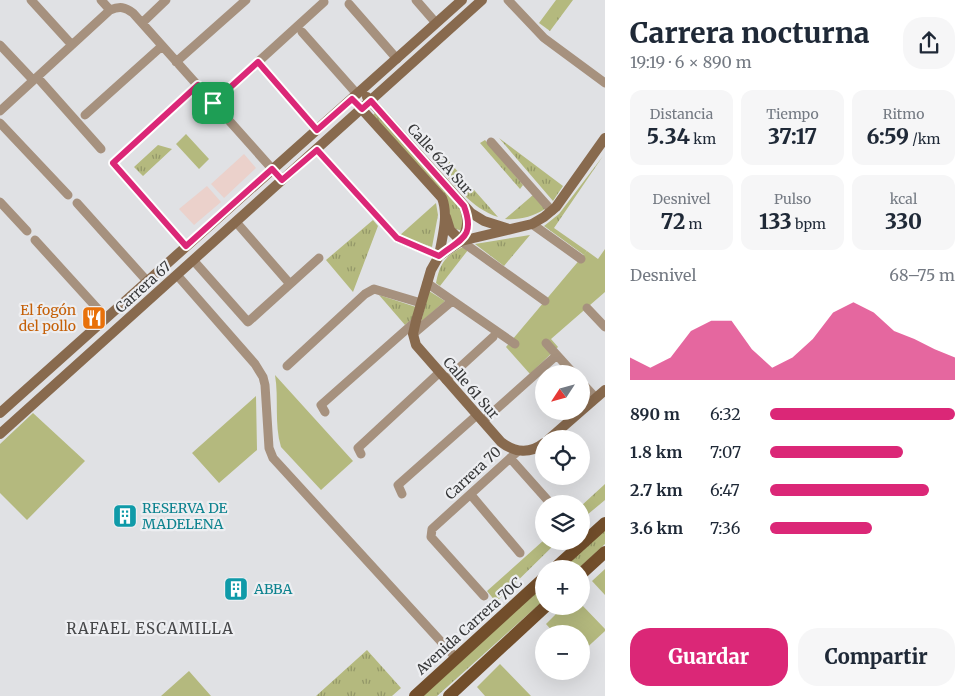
<!DOCTYPE html>
<html lang="es">
<head>
<meta charset="utf-8">
<style>
	body { margin:0; font-family:Merriweather,serif; background:#f6f6f7; color:#1f2937; height:100vh; display:flex; flex-direction:column; font-size:19px; white-space:nowrap }
	* { box-sizing:border-box; margin:0 }
	p { font-size:16px; color:#747a83 }
	.icon { flex:none; width:28px; height:28px; fill:none; stroke:currentColor; stroke-width:2; stroke-linecap:round; stroke-linejoin:round }
	.map { position:relative; flex:1; overflow:hidden }
	.panel { display:flex; flex-direction:column; background:#fff; width:375px }
	.panel>* { flex:none }
	.needle { width:32px; rotate:234deg }
	.fabs { position:absolute; left:535px; top:365px; display:grid; gap:10px }
	.fabs a { display:grid; place-items:center; width:55px; height:55px; border-radius:50%; background:#fff; box-shadow:0 5px 20px #0002; font-size:25px }
	.pin { position:absolute; display:grid; place-items:center; width:42px; height:42px; color:#fff; margin:-21px; border-radius:10px; box-shadow:0 2px 8px #0006 }
	.round { display:grid; place-items:center; flex:none; width:52px; height:52px; border-radius:20px; background:#f6f6f7 }
	.overview { display:flex; align-items:center; justify-content:space-between; height:85px; padding:0 25px }
	h1 { font-size:28px; font-weight:800; line-height:38px }
	.figures { display:grid; grid-template-columns:repeat(3,1fr); gap:8px; height:85px; padding:5px 25px }
	.figures div { display:grid; align-content:center; border-radius:12px; background:#f6f6f7; text-align:center }
	.figures b { font-size:21px; font-weight:800 }
	.figures small { font-size:14px; font-weight:400 }
	.figures p { font-size:14px }
	.chart { height:140px; padding:10px 25px }
	.chart p { display:flex; justify-content:space-between }
	.chart svg { width:100%; height:90px; margin-top:5px; fill:#db2777; opacity:.7 }
	.action { display:flex; gap:10px; margin-top:auto; padding:10px 25px }
	.action a { flex:1; height:58px; border-radius:20px; background:#db2777; color:#fff; font-size:20px; font-weight:800; line-height:58px; text-align:center }
	.action a+a { background:#f6f6f7; color:#1f2937 }
	ul { padding:0 25px; list-style:none; font-size:16px }
	li { display:grid; grid-template-columns:80px 60px 1fr; align-items:center; height:38px }
	li i { height:12px; border-radius:6px; background:#db2777 }
	main { display:flex; flex:1; min-height:0 }
	.map>svg:first-child { display:block }
	.commercial { fill:#ebd1cb }
	.grass { fill:url(#grass-tufts) }
	.green { fill:#b4b97e }
	.lines { fill:none; stroke-linecap:round; stroke-linejoin:round }
	.street { stroke:#a6917e; stroke-width:9 }
	.secondary { stroke:#886a4e; stroke-width:10 }
	.primary { stroke:#724e2b; stroke-width:12 }
	.route-casing { stroke:#fff; stroke-width:10 }
	.route { stroke:#db2777; stroke-width:6 }
	.labels { text-anchor:middle; dominant-baseline:central; stroke-width:4.5; stroke-linejoin:round; paint-order:stroke }
	.street-label { font-size:14px; fill:#363738; stroke:#edeef1 }
	.food-label { font-size:14px; fill:#c56008; stroke:#edeef1; text-anchor:end }
	.culture-label { font-size:14px; fill:#0d838f; stroke:#edeef1; text-anchor:start }
	.neighbourhood-label { font-size:15px; letter-spacing:1px; fill:#464749; stroke:#edeef1 }
</style>
</head>
<body>
<main>
<div class="map">
<svg width="605" height="696" viewBox="0 0 605 696">
	<defs>
		<pattern id="grass-tufts" width="24" height="20" patternUnits="userSpaceOnUse" patternTransform="scale(1.25)"><rect width="24" height="20" fill="#b4b97e"/><path d="M3 7l-1-3M5 7V3M7 7l1-3M15 17l-1-3M17 17v-4M19 17l1-3" fill="none" stroke="#939768"/></pattern>
	</defs>
	<rect width="100%" height="100%" fill="#e0e1e4"/>
	<!-- commercial -->
	<path class="commercial" d="M244,154L256,168L224,198L211,184Z
		M207,186L221,202L194,225L179,209Z"/>
	<!-- grass -->
	<path class="grass" d="M556,0H573L550,31L539,23Z
		M375,113L460,207L463,215L462,228L460,230C450,229 450,217 449,209L373,115Z
		M499,138L563,186L553,201Z
		M485,140L523,185L520,189L480,143Z
		M158,145L172,149L143,176L134,167Z
		M603,156L554,228L587,251L584,255L544,226L559,214Z
		M445,157L498,217C471,208 455,185 436,164Z
		M533,195L545,209C532,217 520,220 505,219Z
		M436,203L438,215L432,247L399,236Z
		M373,220L378,226L353,292L326,260Z
		M530,235L504,266L475,244Z
		M463,247L468,250L440,286L436,283C440,263 445,256 463,247Z
		M429,291L445,301L421,322Z
		M379,295L416,307L412,319L405,325Z
		M605,484V500L581,520V506Z
		M605,527V544L578,569H560Z
		M544,540V541H558L496,602L487,591Z
		M544,585V600L437,696H423Z
		M367,650L401,688L392,696H316Z"/>
	<!-- green -->
	<path class="green" d="M186,134L209,159L199,169L176,144Z
		M605,249V292L551,339L558,347L530,374L506,347L587,251L598,259Z
		M275,375L353,461L321,490L281,447C274,424 279,398 275,375Z
		M256,396L257,450L219,483L192,453Z
		M33,413L85,461L27,520L0,493V444Z
		M605,569V595L592,581Z
		M581,604L605,629V631L581,653V634H555L546,624L564,606H581Z
		M500,664L531,696H485L477,687Z
		M189,671L211,696H161Z"/>
	<g class="lines">
		<!-- street -->
		<path class="street" d="M31,0L72,45
			M101,0L110,10
			M416,0L436,23
			M508,0L544,38L605,83
			M349,4L397,59
			M142,23L166,0
			M302,32L357,94
			M0,45L33,80
			M176,62L246,0
			M258,62L317,130
			M37,77L101,149
			M213,103L324,2
			M0,111L110,10C120,6 125,7 133,13L282,180
			M85,115L162,46
			M0,123L68,195
			M491,142L552,211
			M317,150L397,238L439,256
			M0,202L27,231
			M77,203L147,281
			M236,222L290,284
			M532,224L581,259
			M35,240L106,318
			M461,241L545,301
			M186,246L113,163L198,85
			M193,260L248,322L319,258
			M177,275L255,364L263,377L265,385L269,448L273,458L456,658
			M427,283L515,344
			M587,308L605,327
			M413,334L452,301
			M546,343L574,374
			M287,366L365,294L374,289L421,303
			M446,380L493,337
			M581,382L596,398
			M325,412L321,405L416,321
			M483,421L557,355
			M361,454L358,448L440,372
			M510,458L551,504
			M402,494L398,485L477,415
			M471,495L520,553
			M484,596L431,537L432,529L518,451"/>
		<!-- secondary -->
		<path class="secondary" d="M367,97L471,213L484,221L509,229
			M358,105L442,198C449,216 442,237 439,256
			M446,217L450,230L461,241
			M461,241C468,228 469,220 464,206
			M581,411L605,390
			M0,413L462,0
			M0,434L482,0
			M549,439L581,411
			M544,443C530,454 515,453 501,442L416,345L413,334L416,321L431,270L439,256L461,241L532,224L544,217L556,207L605,138"/>
		<!-- primary -->
		<path class="primary" d="M554,569L605,523
			M581,574L605,552
			M415,696L544,578
			M449,696L546,606"/>
	</g>
	<g class="lines">
		<defs>
			<path id="route" d="M258,62L317,130L352,99L362,109L371,101L464,206C476,238 460,239 439,256L397,238L317,150L282,180L272,169L186,246L113,163L198,85L213,103Z"/>
		</defs>
		<!-- route casing -->
		<use href="#route" class="route-casing"/>
		<!-- route -->
		<use href="#route" class="route"/>
	</g>
	<!-- icons -->
	<defs>
		<symbol id="restaurant-square" viewBox="-11 -11 22 22"><rect x="-9" y="-9" width="18" height="18" rx="4" fill="#e8710a" stroke="#edeef1"/><path d="M-5-6h1v4h1v-4h1v4h1v-4h1v5L-1.5 .5V6h-2V.5L-5-1ZM5-6V6H3V1.5H1.5Q1.5-4 5-6Z" fill="#fff"/></symbol>
		<symbol id="building-square" viewBox="-11 -11 22 22"><rect x="-9" y="-9" width="18" height="18" rx="4" fill="#0f9aa8" stroke="#edeef1"/><path d="M-4-6H4V6H1V3H-1V6H-4ZM-2.5-4.3h1.7v1.8h-1.7ZM.8-4.3h1.7v1.8H.8ZM-2.5-1h1.7V.8h-1.7ZM.8-1h1.7V.8H.8Z" fill="#fff"/></symbol>
	</defs>
	<g fill-rule="evenodd">
		<use href="#restaurant-square" x="80" y="304" width="28" height="28"/>
		<use href="#building-square" x="111" y="502" width="28" height="28"/>
		<use href="#building-square" x="222" y="575" width="28" height="28"/>
	</g>
	<g class="labels">
		<!-- street labels -->
		<g class="street-label">
			<text transform="translate(440 159) rotate(48)">Calle 62A Sur</text>
			<text transform="translate(143 287) rotate(-42)">Carrera 67</text>
			<text transform="translate(471 388) rotate(49)">Calle 61 Sur</text>
			<text transform="translate(473 473) rotate(-43)">Carrera 70</text>
			<text transform="translate(469 626) rotate(-42)">Avenida Carrera 70C</text>
		</g>
		<!-- food labels -->
		<g class="food-label">
			<text x="76" y="310">El fogón<tspan x="76" dy="16">del pollo</tspan></text>
		</g>
		<!-- culture labels -->
		<g class="culture-label">
			<text x="142" y="508">RESERVA DE<tspan x="142" dy="16">MADELENA</tspan></text>
			<text x="254" y="589">ABBA</text>
		</g>
		<!-- neighbourhood labels -->
		<g class="neighbourhood-label">
			<text x="150" y="628">RAFAEL ESCAMILLA</text>
		</g>
	</g>
</svg>
<div class="fabs">
<a><svg class="needle" viewBox="-14 -14 28 28"><path d="M0-13l5 13h-10z" fill="#e53935"/><path d="M0 13l5-13h-10z" fill="#747a83"/></svg></a>
<a><svg class="icon" aria-label="locate" viewBox="0 0 24 24"><circle cx="12" cy="12" r="6"/><path d="M12 2v4M12 18v4M2 12h4M18 12h4"/></svg></a>
<a><svg class="icon" aria-label="layers" viewBox="0 0 24 24"><path d="M12 4l9 5-9 5-9-5zM3 14l9 5 9-5"/></svg></a>
<a>+</a>
<a>−</a>
</div>
<div class="pin" style="left:213px;top:103px;background:#1e9e55"><svg class="icon" aria-label="arrive" viewBox="0 0 24 24"><path d="M6 21V4h12l-3 4 3 4H6"/></svg></div>
</div>
<section class="panel">
<div class="overview"><div><h1>Carrera nocturna</h1><p>19:19 · 6 × 890 m</p></div><a class="round"><svg class="icon" aria-label="share" viewBox="0 0 24 24"><path d="M12 15V3M7 8l5-5 5 5M5 13v7h14v-7"/></svg></a></div>
<div class="figures">
<div><p>Distancia</p><b>5.34<small> km</small></b></div>
<div><p>Tiempo</p><b>37:17</b></div>
<div><p>Ritmo</p><b>6:59<small> /km</small></b></div>
</div>
<div class="figures">
<div><p>Desnivel</p><b>72<small> m</small></b></div>
<div><p>Pulso</p><b>133<small> bpm</small></b></div>
<div><p>kcal</p><b>330</b></div>
</div>
<div class="chart"><p><span>Desnivel</span>68–75 m</p>
<svg viewBox="0 0 160 44" preserveAspectRatio="none"><path d="M0 44V33L10 38L20 33L30 20L40 15L50 15L60 29L70 38L80 33L90 24L100 11L110 6L120 11L130 20L140 24L150 29L160 33V44z"/></svg>
</div>
<ul>
<li><b>890 m</b>6:32<i style="width:100%"></i></li>
<li><b>1.8 km</b>7:07<i style="width:72%"></i></li>
<li><b>2.7 km</b>6:47<i style="width:86%"></i></li>
<li><b>3.6 km</b>7:36<i style="width:55%"></i></li>
</ul>
<div class="action"><a>Guardar</a><a>Compartir</a></div>
</section>
</main>
</body>
</html>
